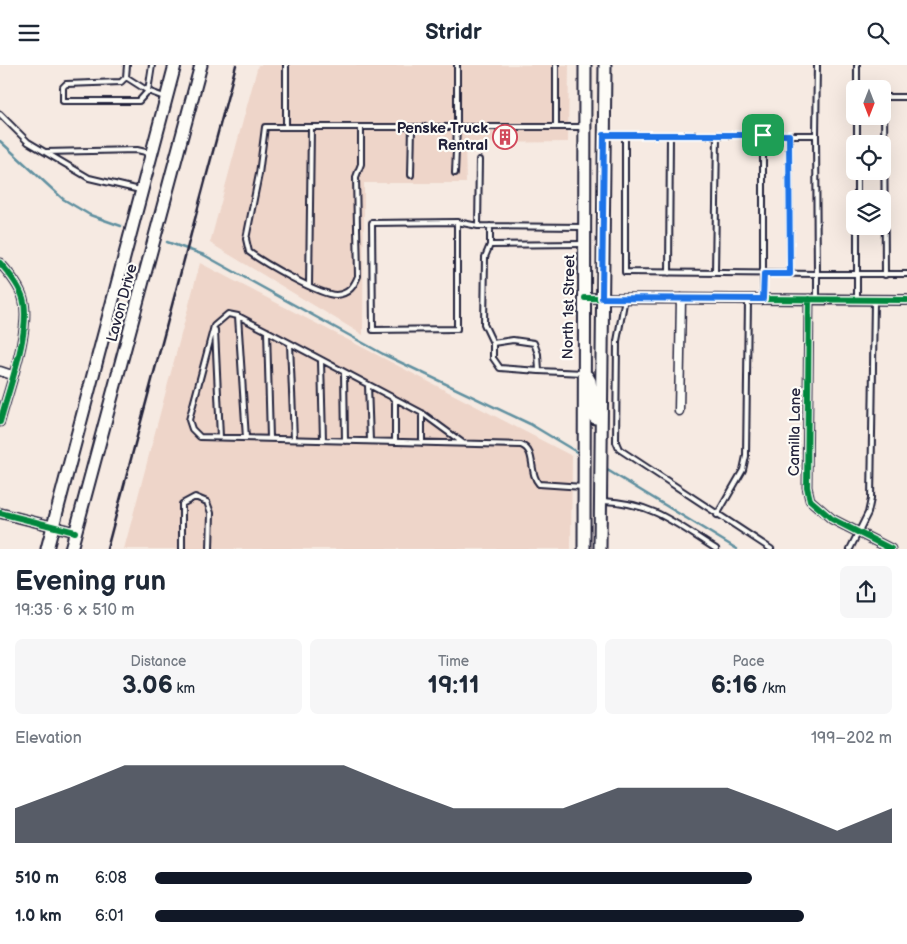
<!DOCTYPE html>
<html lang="en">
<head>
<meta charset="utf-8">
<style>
	body { margin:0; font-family:"Balsamiq Sans",sans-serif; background:#f6f6f7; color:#1f2937; height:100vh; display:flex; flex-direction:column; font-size:19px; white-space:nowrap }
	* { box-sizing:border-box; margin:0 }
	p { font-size:16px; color:#747a83 }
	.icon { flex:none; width:28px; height:28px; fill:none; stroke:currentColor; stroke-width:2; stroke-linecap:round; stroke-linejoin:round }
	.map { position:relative; height:484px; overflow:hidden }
	.drawer { display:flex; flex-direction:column; background:#fff; flex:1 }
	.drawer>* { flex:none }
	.needle { width:32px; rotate:180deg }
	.fabs { position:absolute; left:846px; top:15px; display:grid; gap:10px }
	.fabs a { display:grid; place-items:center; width:45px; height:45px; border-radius:8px; background:#fff; box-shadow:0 5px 20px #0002; font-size:25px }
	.pin { position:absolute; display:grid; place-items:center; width:42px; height:42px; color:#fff; margin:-21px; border-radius:10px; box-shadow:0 2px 8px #0006 }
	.round { display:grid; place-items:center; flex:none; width:52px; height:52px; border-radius:8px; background:#f6f6f7 }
	.head { display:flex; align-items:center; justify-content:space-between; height:85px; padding:0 15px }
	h1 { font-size:28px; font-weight:700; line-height:38px }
	.figures { display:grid; grid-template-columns:repeat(3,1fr); gap:8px; height:85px; padding:5px 15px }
	.figures div { display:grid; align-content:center; border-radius:8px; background:#f6f6f7; text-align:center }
	.figures b { font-size:25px; font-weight:700 }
	.figures small { font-size:14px; font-weight:400 }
	.figures p { font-size:14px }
	.chart { height:140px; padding:10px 15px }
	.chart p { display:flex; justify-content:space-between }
	.chart svg { width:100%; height:90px; margin-top:5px; fill:#111827; opacity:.7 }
	ul { padding:0 15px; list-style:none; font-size:16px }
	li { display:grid; grid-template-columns:80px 60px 1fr; align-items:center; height:38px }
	li i { height:12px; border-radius:6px; background:#111827 }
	header { display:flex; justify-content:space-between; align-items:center; height:65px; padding:0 15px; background:#fff; font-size:22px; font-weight:700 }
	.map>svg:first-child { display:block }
	.built { fill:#eed5c9 }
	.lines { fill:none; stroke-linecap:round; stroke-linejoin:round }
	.stream { stroke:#6090a0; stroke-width:2.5 }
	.service-casing { stroke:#22223b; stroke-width:8 }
	.minor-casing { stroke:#22223b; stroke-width:11 }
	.tertiary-casing { stroke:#22223b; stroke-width:12 }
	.primary-casing { stroke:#22223b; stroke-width:15 }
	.service { stroke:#fdfcf7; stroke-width:4 }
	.minor { stroke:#fdfcf7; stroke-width:8 }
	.tertiary { stroke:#fdfcf7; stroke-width:9 }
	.primary { stroke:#fdfcf7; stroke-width:11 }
	.rail { stroke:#22223b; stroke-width:2.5 }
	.cycleway-casing { stroke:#fdfcf7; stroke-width:9 }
	.cycleway { stroke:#00873e; stroke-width:6 }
	.route-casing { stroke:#fff; stroke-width:10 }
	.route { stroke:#1a73e8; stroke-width:6 }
	.labels { text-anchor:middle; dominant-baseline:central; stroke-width:4.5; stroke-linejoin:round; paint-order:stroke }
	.poi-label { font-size:15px; font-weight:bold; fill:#22223b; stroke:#fdfcf7; text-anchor:end }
	.street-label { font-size:15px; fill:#22223b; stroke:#fdfcf7 }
</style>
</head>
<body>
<header><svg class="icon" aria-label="menu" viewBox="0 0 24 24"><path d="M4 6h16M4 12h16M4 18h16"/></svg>Stridr<svg class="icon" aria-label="search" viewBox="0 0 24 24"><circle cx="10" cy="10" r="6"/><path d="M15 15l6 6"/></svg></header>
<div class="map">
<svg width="907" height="484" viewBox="0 0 907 484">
	<rect width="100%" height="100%" fill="#f6eae2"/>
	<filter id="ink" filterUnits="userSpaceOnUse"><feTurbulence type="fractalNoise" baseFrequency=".02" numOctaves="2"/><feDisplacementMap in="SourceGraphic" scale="10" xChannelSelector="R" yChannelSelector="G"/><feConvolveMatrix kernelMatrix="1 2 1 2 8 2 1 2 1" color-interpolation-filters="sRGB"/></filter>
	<g filter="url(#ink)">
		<!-- built -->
		<path class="built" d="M258,0H569L568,77L465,78L466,118H364L363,270L210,178Z
			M200,198L572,391L571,484H124Z"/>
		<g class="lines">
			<!-- stream -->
			<path class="stream" d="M0,76L63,134L90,150L121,161
				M167,177L204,190L383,289L530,359L580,389
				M604,403L737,484"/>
			<defs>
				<path id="service" d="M127,0L126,12L121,17L66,19L63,22V36H139L148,26L152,0
					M286,0V62H457L455,108
					M457,0V62H583
					M857,0V24
					M126,12L148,26L164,32
					M882,32H907
					M884,32L885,210
					M0,49L28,77L89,113L140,125
					M857,51V79
					M286,62H265L259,109L246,174L249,187C264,198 319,230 336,230C349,229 354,221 358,211L356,112L361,99V62
					M556,62V0
					M606,70H816L817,209H907
					M625,70V207L817,209V234
					M763,70V233
					M789,70L790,209
					M816,70L817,0
					M45,87L137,85L150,88
					M857,106V134
					M411,110L412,62
					M457,157V264L373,265L372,158L457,157L478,161L583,162
					M478,161L479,95
					M490,161V180L584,179
					M857,161V234
					M490,180L485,192L484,259L493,278
					M669,208L670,70
					M715,208L717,70
					M309,221L311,62
					M625,233L617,276L616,377L619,384L771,484
					M238,251L246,373
					M215,265L220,372
					M267,266L270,373
					M290,279L294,374
					M321,296L323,375
					M539,306L500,303L493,293V278L513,275L534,278L538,289L539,306L584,308
					M344,307L345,376
					M368,320L370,376
					M395,334V377
					M422,378V348
					M463,378L422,348L267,266L238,251L228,249L214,261L189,355L192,364L200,372L521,380C537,386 528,407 539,419L583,422
					M603,436C653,438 675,458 716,484
					M717,450L743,405L746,391L748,236
					M182,484V439L195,432L207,437L211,448L210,484
					M850,484L868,448L871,434L874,236"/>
				<path id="minor" d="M0,198C9,208 19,220 23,233C32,263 8,326 0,357
					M809,234L807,422L810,435L832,454L891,484
					M0,306L12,310
					M679,346L681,233"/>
				<path id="tertiary" d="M585,233L907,235
					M0,448L75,467"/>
				<path id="primary" d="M587,311L590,316L595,353
					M47,484L175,0
					M71,484L201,0
					M584,484L585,0
					M600,484L605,0"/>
			</defs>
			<!-- service casing -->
			<use href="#service" class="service-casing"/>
			<!-- minor casing -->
			<use href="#minor" class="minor-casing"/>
			<!-- tertiary casing -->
			<use href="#tertiary" class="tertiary-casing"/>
			<!-- primary casing -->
			<use href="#primary" class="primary-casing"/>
			<!-- service -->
			<use href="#service" class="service"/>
			<!-- minor -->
			<use href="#minor" class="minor"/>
			<!-- tertiary -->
			<use href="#tertiary" class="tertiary"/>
			<!-- primary -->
			<use href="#primary" class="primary"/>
			<!-- rail -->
			<path class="rail" d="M107,484L236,0"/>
			<defs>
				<path id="cycleway" d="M0,198C9,208 19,220 23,233C32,263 8,326 0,357
					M585,233L907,235
					M809,234L807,422L810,435L832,454L891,484
					M0,448L75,467"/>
			</defs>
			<!-- cycleway casing -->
			<use href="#cycleway" class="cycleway-casing"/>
			<!-- cycleway -->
			<use href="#cycleway" class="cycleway"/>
		</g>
	</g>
	<g class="lines" filter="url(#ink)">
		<defs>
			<path id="route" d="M604,70H789L790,209H764L763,234L602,233Z"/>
		</defs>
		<!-- route casing -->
		<use href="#route" class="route-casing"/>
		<!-- route -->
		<use href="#route" class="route"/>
	</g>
	<!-- icons -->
	<defs>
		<symbol id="building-ring" viewBox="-11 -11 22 22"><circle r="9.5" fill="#fdfcf7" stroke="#d1495b" stroke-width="1.5"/><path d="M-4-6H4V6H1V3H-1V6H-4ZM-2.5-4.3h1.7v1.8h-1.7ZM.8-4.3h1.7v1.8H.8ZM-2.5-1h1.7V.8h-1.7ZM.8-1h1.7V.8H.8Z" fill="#d1495b"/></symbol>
	</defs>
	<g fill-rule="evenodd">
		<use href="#building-ring" x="491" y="58" width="28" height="28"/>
	</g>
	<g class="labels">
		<!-- poi labels -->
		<g class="poi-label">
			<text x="488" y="63">Penske Truck<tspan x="488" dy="17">Rentral</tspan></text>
		</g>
		<!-- street labels -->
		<g class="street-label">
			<text transform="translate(122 238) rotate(-75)">Lavon Drive</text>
			<text transform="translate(569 242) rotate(-89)">North 1st Street</text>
			<text transform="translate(795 367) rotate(-89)">Camilla Lane</text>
		</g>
	</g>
</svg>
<div class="fabs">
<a><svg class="needle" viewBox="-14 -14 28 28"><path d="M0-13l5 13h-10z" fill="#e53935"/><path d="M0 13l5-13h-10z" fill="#747a83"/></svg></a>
<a><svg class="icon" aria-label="locate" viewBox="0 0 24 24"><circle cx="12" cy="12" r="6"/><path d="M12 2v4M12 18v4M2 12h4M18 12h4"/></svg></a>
<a><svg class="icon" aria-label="layers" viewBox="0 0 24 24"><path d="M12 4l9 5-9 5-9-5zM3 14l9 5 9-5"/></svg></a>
</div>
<div class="pin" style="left:763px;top:70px;background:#1e9e55"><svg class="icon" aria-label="arrive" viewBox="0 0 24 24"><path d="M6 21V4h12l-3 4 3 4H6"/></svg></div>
</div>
<section class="drawer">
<div class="head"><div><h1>Evening run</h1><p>19:35 · 6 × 510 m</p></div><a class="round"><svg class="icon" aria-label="share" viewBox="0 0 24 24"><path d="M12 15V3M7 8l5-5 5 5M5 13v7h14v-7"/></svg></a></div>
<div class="figures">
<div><p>Distance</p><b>3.06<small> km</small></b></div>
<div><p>Time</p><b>19:11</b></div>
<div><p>Pace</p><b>6:16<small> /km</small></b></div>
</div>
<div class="chart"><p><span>Elevation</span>199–202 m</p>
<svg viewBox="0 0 160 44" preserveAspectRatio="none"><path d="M0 44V27L10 17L20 6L30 6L40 6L50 6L60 6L70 17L80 27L90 27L100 27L110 17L120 17L130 17L140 27L150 38L160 27V44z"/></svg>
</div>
<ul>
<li><b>510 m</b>6:08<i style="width:81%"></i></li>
<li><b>1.0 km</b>6:01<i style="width:88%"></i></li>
</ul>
</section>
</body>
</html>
